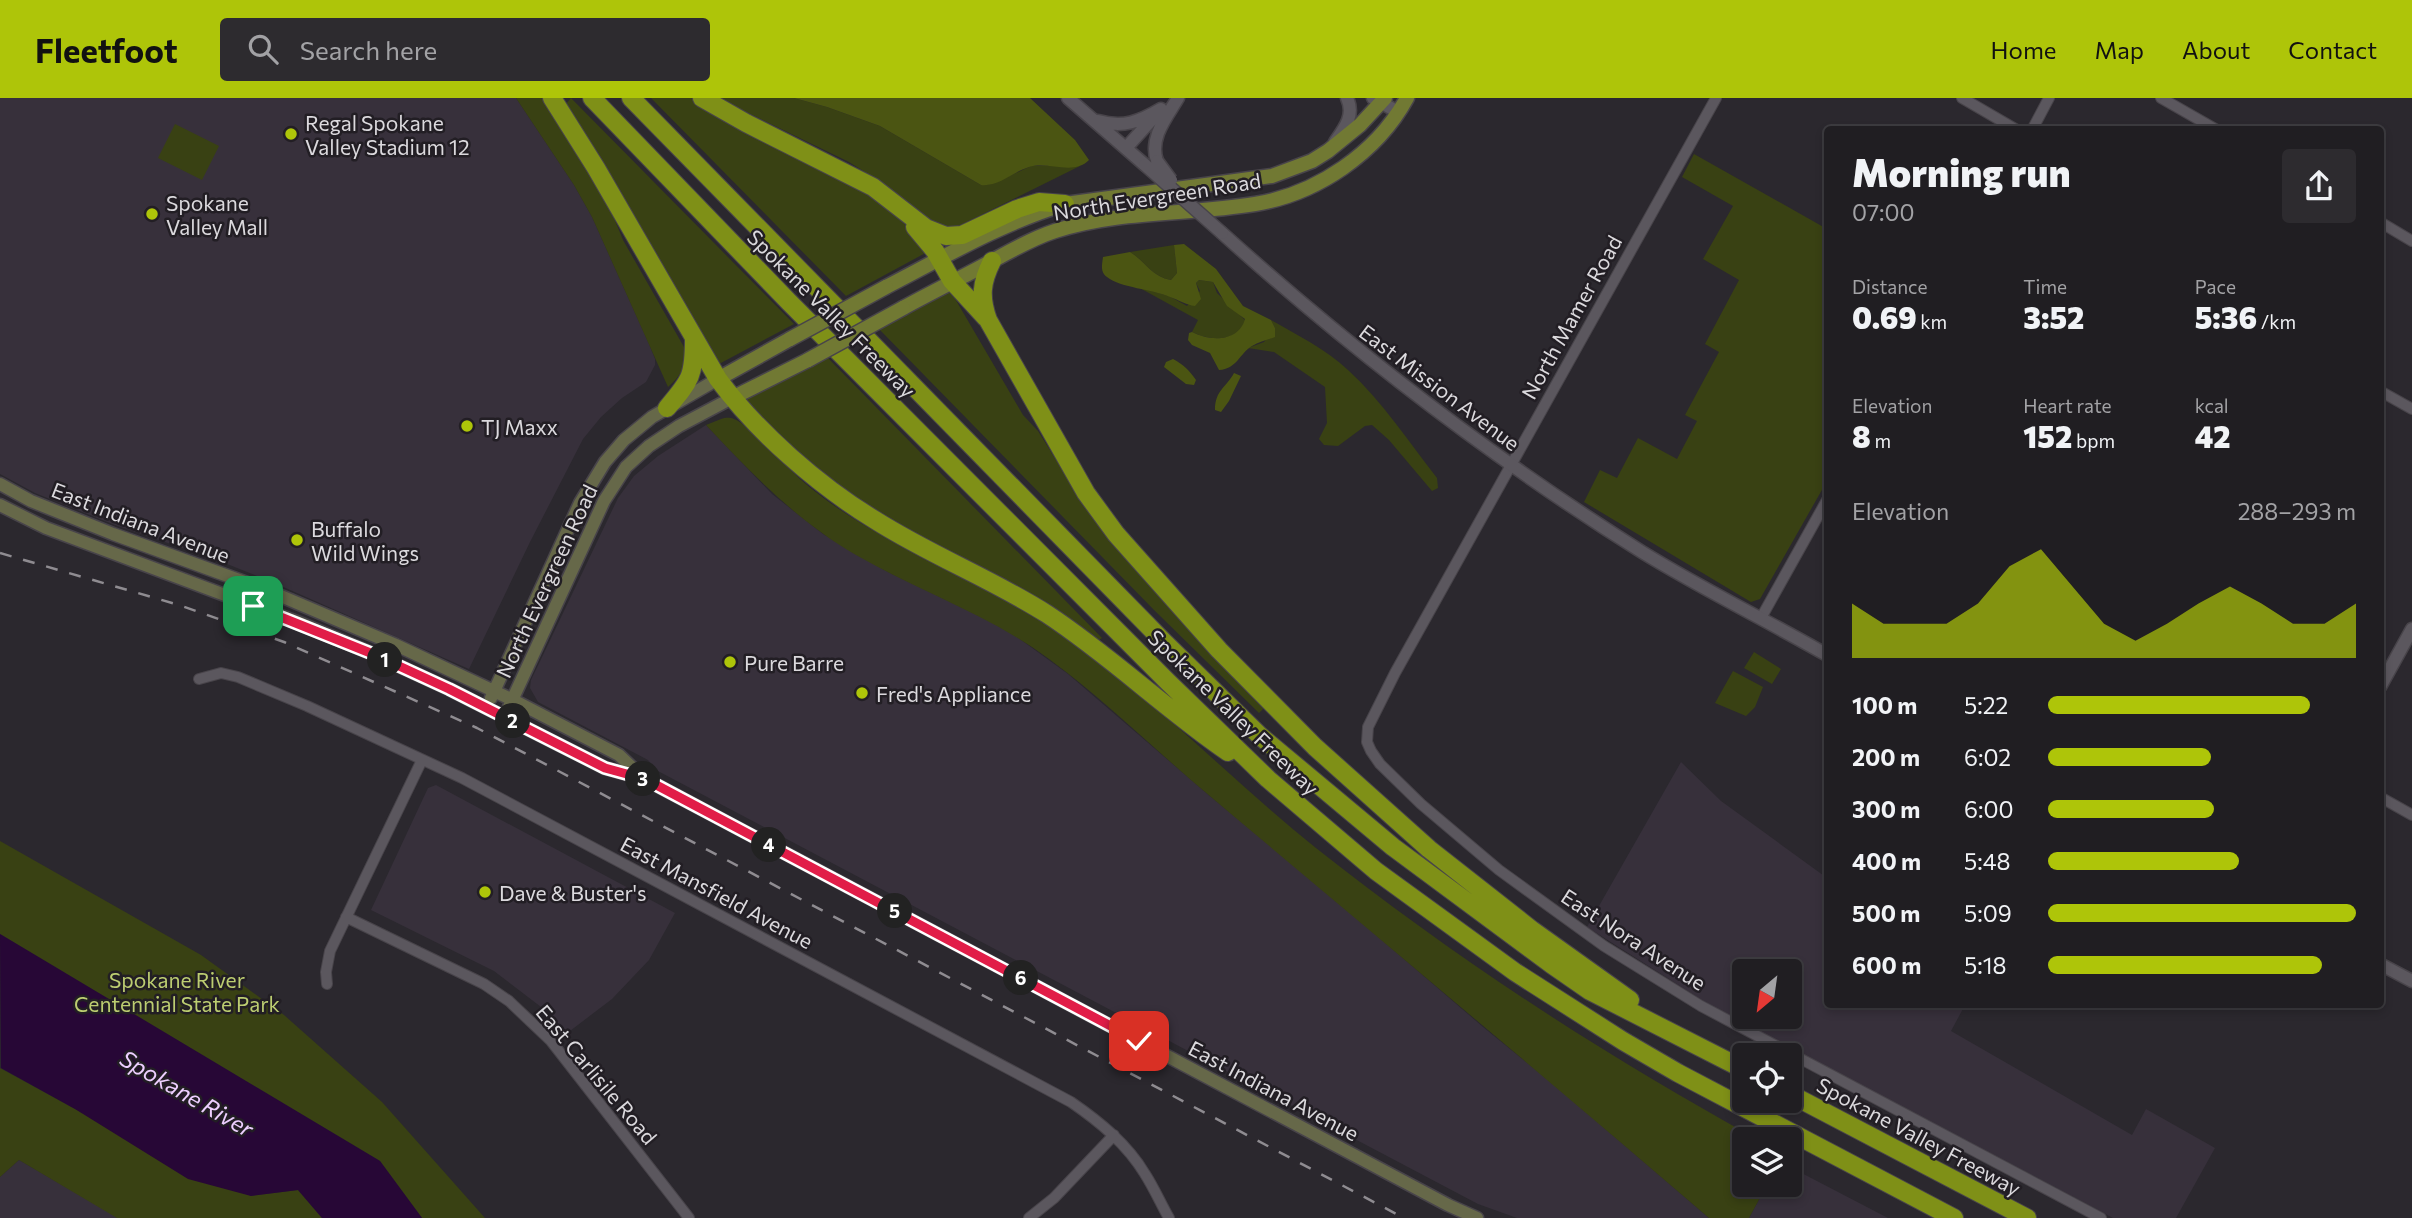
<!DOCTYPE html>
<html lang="en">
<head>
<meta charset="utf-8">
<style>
	body { margin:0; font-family:Commissioner,sans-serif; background:#2d2b2f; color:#f1f3f6; height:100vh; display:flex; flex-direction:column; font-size:26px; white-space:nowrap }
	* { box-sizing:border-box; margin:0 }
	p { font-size:23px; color:#a2a2a5 }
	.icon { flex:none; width:38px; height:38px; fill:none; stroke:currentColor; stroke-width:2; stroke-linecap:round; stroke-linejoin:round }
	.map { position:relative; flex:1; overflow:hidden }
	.sheet { position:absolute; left:1824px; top:28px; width:560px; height:882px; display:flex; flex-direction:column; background:#201e22; border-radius:7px; box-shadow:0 4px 10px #0003,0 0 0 2px #3d3c40 }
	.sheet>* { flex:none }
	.needle { width:46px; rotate:209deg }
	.tools { position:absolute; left:1732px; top:861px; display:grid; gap:14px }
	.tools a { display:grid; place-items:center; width:70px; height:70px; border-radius:7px; background:#201e22; box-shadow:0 4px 10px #0003,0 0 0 2px #3d3c40; font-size:35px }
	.pin { position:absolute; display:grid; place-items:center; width:60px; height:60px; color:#fff; margin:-30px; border-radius:14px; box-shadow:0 4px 10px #0006 }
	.km { position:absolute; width:35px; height:35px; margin:-18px; border-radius:50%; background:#222; color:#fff; font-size:19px; line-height:35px; text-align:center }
	.round { display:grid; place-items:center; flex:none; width:74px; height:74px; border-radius:7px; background:#2d2b2f }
	.overview { display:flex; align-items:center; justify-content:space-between; height:119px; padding:0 28px }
	h1 { font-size:38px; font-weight:800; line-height:52px }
	.metrics { display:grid; grid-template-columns:repeat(3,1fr); gap:10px; height:119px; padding:7px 28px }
	.metrics div { display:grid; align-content:center }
	.metrics b { font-size:30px; font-weight:800 }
	.metrics small { font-size:19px; font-weight:400 }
	.metrics p { font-size:19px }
	.chart { height:196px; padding:14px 28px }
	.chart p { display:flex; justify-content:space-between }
	.chart svg { width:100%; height:126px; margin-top:7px; fill:#aec509; opacity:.7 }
	ul { padding:0 28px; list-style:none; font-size:23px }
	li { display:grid; grid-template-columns:112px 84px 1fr; align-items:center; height:52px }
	li i { height:18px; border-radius:9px; background:#aec509 }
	header { display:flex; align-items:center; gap:42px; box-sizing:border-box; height:98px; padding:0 35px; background:#aec509; color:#111 }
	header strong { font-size:33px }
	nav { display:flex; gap:38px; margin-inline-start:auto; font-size:24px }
	.search { width:490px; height:63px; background:#2d2b2f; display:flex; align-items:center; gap:18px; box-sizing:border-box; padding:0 24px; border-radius:7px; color:#a2a2a5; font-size:26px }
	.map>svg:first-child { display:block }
	.built { fill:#37303b; fill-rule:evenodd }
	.green { fill:#394113 }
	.forest { fill:#4b5512 }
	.water { fill:#270736 }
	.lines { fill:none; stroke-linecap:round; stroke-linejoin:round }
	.minor-casing { stroke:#48444a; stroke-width:12 }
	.tertiary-casing { stroke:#48444a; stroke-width:15 }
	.secondary-casing { stroke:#48444a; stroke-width:15 }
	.primary-casing { stroke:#48444a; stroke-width:17 }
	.motorway-casing { stroke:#48444a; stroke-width:20 }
	.minor { stroke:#5b575e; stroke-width:10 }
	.tertiary { stroke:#5b575e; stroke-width:12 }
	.secondary { stroke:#666849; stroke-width:12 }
	.primary { stroke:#717933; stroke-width:14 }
	.motorway { stroke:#7f9017; stroke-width:18 }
	.rail { stroke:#8f8c91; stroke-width:2.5; stroke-dasharray:12 12; stroke-linecap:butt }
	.tertiary-bridge-casing { stroke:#48444a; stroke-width:15; stroke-linecap:butt }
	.primary-bridge-casing { stroke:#48444a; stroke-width:17; stroke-linecap:butt }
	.tertiary-bridge { stroke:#5b575e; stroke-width:12 }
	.primary-bridge { stroke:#717933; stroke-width:14 }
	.route-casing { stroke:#fff; stroke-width:14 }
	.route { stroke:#e11d48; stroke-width:9 }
	.poi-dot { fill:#aec509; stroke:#221e24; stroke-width:2.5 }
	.labels { text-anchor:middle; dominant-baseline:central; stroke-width:5; stroke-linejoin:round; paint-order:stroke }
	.poi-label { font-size:21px; fill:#dbd9dd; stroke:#221e24; text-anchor:start }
	.street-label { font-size:21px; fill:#dbd9dd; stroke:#221e24 }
	.park-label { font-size:21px; fill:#bccd71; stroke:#221e24 }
	.water-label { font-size:23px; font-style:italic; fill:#edcfff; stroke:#221e24 }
</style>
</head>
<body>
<header>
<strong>Fleetfoot</strong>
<div class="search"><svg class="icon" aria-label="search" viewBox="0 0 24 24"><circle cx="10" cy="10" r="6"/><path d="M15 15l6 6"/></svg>Search here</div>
<nav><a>Home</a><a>Map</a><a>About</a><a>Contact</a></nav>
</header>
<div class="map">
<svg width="2412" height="1120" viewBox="0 0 2412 1120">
	<rect width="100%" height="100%" fill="#2b282e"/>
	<!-- built -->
	<path class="built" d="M0,0H516L574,87L592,119L649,246L655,261V267L646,284L622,300L601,319L583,341L530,444L469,571L272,484L212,460L115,427L35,395L0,376Z
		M706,327L772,396L823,436L888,474L990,523L1017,539L1068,576L1211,699L1319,788L1483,929L1552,985L1709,1120H1517L1478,1106L656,672L648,662L538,604L530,590L531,582L618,400L634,378L658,358Z
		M1681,664L1721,703L1827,780V906L1965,907L1951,933L2132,1037L2146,1011L2215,1050L2176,1120H2113L1710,907L1587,829ZM1745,873H1790V919H1745Z
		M436,687L675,815L649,862L612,901L566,936L545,912L494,873L371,812L428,690Z
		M19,1062L117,1119V1120H0V1079Z
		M1790,1069L1888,1120H1749L1767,1087H1790Z"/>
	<!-- green -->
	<path class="green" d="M516,0H542L554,16L610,110L623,142L684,249C690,266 680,278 668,289L592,119L574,87Z
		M571,0L794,226L719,266L584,34L566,6Z
		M651,0H692L728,21L841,78L885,107L931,152L846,198Z
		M717,0H794L827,9L880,28L981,87L992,86L1031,68H1080L953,131L934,126L884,86L849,64Z
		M175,26L219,48L202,82L158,60Z
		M1694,56L1827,131V383L1760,501L1751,504L1584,404L1600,372L1617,380L1638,340L1677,361L1697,323L1685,317L1719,254L1705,246L1739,182L1703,161L1733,108L1682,79Z
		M1174,147L1177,175L1171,182C1152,179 1145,163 1130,154Z
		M1199,182L1213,184L1217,195L1245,222C1238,245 1210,243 1192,234L1198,222L1138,189L1169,198L1187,208L1200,193L1196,185Z
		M950,192L1023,317L1038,333L1087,411L1265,609L1259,615L1154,512L879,231Z
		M1271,222C1297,237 1326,251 1348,272C1383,304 1408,343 1437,380L1438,390L1432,393L1389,342L1372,327L1365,328L1338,348L1324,347L1319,341L1327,325L1325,289L1274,254L1248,250L1264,244L1275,230Z
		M827,259L1102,540L1099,542L1071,522L870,412L795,354L745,301Z
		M721,321C725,320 729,319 734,321C753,329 783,365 800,381C825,403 854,422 884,438C942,470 1002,496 1057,533C1151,596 1228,680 1316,750C1455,860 1602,956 1757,1041H1745V1087H1767L1749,1120H1709C1544,978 1377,839 1211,699C1157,654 1106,603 1049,561C990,517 920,494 856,457C797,423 752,376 706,327Z
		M1754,554L1781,571L1772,586L1744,570Z
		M1733,573L1763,589L1755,609L1746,618L1715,605Z
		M0,743L201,857L284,917L382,1004L485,1120H422L380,1063L0,836Z
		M0,970L75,1011L251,1098L298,1092L322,1120H117L19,1062L0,1079Z"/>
	<!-- forest -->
	<path class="forest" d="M794,0H1030L1075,42L1089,62C1074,78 1048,63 1029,69C1013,74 998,89 981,87L880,28L827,9Z
		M1184,146L1216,171L1243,208L1271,222L1275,230V239C1267,242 1259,244 1252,248C1239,256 1237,271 1219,272L1210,255L1192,247L1188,242L1189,235L1192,234C1209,243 1238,245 1245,221L1227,208L1213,184L1199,182L1196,185L1201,201L1195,208C1186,207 1179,202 1170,199C1152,191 1121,190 1107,179C1100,174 1102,167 1103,159L1130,154C1145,163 1152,179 1171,182L1177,175L1174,147Z
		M1173,261C1183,266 1190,273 1196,282L1194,287L1186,286L1164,269L1166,264Z
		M1234,275L1241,278L1229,303L1221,314L1215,312C1215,292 1226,290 1234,275Z"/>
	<!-- water -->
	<path class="water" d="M0,836L380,1063L422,1120H322L298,1092L251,1098L188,1081L75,1011L1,970Z"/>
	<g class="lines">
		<defs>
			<path id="minor" d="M1716,0L1395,575L1368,629L1367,644L1371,653L1380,666L1421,706L1499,772L1604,848L1701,908L2101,1120
				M1962,0L2017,32
				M2161,0L2217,32
				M2032,32L2049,0
				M2380,124L2412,143
				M2380,293L2412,311
				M1761,520L1827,402
				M199,581L221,575L238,579L307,608L462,680L1071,1004C1100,1024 1127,1046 1145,1076C1154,1090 1161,1106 1169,1120
				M2380,699L2412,717
				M346,819L484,886L509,903L551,943L689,1120
				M327,886L326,874L330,853L422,662
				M1029,1120L1054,1100L1114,1037"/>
			<path id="tertiary" d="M1068,0L1145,67
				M1373,0L1398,14
				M1098,23C1123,30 1139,24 1161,11
				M1335,44C1345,30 1355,17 1347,0
				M1126,50L1154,19
				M1157,63C1149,40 1166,20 1178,0
				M1222,135C1353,253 1492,360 1642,454C1702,491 1766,522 1827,557
				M2380,589L2412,531
				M2380,866L2412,883"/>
			<path id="secondary" d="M0,386L31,403L113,436L269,493L396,547L513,602L619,657L642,679
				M0,407L46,430L297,524L373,556L449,591L605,670L645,681L1448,1107L1477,1120
				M491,600L580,405L605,364L624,342L652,319L718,281
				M509,609L604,403L626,369L649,348L679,328L732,300"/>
			<path id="primary" d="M886,189C944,159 1002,125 1065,106L1272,78L1312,63L1328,53L1360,27L1385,0
				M903,210C932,194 963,179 992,163C1012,152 1033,140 1055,133C1119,112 1189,117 1255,106C1317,96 1377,55 1407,0
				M718,281L790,241
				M732,300L808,262"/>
			<path id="motorway" d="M552,0L596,70L718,281C757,334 819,388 875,422C930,457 992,481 1047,516C1111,558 1165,611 1228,654
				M592,0L789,204L1168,584L1268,681L1376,773L1515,874L1623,943L1678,975L1954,1120
				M631,0L1164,544L1259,637L1393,749L1551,866L1590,893L1745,972
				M702,0L746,25L873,89L926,130L946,138L962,137L1017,111L1039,104L1065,106
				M915,129L935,153L952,183L986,220
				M992,163C981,185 980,199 988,222L1086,395L1116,436L1219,552L1315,649L1429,751L1532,832L1630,902
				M667,310C691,282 694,278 694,240
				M1790,996L2027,1120"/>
		</defs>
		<!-- minor casing -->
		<use href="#minor" class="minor-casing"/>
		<!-- tertiary casing -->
		<use href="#tertiary" class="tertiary-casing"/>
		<!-- secondary casing -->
		<use href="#secondary" class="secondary-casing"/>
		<!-- primary casing -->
		<use href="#primary" class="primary-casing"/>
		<!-- motorway casing -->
		<use href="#motorway" class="motorway-casing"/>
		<!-- minor -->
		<use href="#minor" class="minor"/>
		<!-- tertiary -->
		<use href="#tertiary" class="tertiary"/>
		<!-- secondary -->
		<use href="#secondary" class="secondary"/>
		<!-- primary -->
		<use href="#primary" class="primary"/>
		<!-- motorway -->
		<use href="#motorway" class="motorway"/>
		<!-- rail -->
		<path class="rail" d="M0,455L179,507L284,544L477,630L1404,1120"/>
		<defs>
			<path id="tertiary-bridge" d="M1157,63L1171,82
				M1145,67L1222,135"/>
			<path id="primary-bridge" d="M790,241L886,189
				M808,262L903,210"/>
		</defs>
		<!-- tertiary-bridge casing -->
		<use href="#tertiary-bridge" class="tertiary-bridge-casing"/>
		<!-- primary-bridge casing -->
		<use href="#primary-bridge" class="primary-bridge-casing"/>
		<!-- tertiary-bridge -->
		<use href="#tertiary-bridge" class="tertiary-bridge"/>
		<!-- primary-bridge -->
		<use href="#primary-bridge" class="primary-bridge"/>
	</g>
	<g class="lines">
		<defs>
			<path id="route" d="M253,508L373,556L449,591L605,670L645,681L1139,943"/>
		</defs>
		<!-- route casing -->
		<use href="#route" class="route-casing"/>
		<!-- route -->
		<use href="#route" class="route"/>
	</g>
	<!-- markers -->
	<g class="poi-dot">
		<circle cx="291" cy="36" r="7"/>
		<circle cx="152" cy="116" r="7"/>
		<circle cx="467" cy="328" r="7"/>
		<circle cx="297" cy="442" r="7"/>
		<circle cx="730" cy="564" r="7"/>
		<circle cx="862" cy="595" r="7"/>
		<circle cx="485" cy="794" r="7"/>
	</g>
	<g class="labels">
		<!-- poi labels -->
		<g class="poi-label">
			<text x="305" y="24">Regal Spokane<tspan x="305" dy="24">Valley Stadium 12</tspan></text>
			<text x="166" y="104">Spokane<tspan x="166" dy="24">Valley Mall</tspan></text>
			<text x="481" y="328">TJ Maxx</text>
			<text x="311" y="430">Buffalo<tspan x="311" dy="24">Wild Wings</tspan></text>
			<text x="744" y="564">Pure Barre</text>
			<text x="876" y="595">Fred's Appliance</text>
			<text x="499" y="794">Dave &amp; Buster's</text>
		</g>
		<!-- street labels -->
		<g class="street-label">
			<text transform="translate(1157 98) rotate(-9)">North Evergreen Road</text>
			<text transform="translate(832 215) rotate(45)">Spokane Valley Freeway</text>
			<text transform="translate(1571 219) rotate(-61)">North Mamer Road</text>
			<text transform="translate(1440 289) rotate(37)">East Mission Avenue</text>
			<text transform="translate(141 424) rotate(21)">East Indiana Avenue</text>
			<text transform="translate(546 483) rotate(-65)">North Evergreen Road</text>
			<text transform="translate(1234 614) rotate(44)">Spokane Valley Freeway</text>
			<text transform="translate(717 794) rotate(28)">East Mansfield Avenue</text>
			<text transform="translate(1634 841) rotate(33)">East Nora Avenue</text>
			<text transform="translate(597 976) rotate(50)">East Carlisile Road</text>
			<text transform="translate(1274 992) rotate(28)">East Indiana Avenue</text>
			<text transform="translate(1919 1038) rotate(28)">Spokane Valley Freeway</text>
		</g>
		<!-- park labels -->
		<g class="park-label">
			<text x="177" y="881">Spokane River<tspan x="177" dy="24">Centennial State Park</tspan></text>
		</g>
		<!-- water labels -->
		<g class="water-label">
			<text transform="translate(187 995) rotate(30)">Spokane River</text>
		</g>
	</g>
</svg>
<div class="tools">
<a><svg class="needle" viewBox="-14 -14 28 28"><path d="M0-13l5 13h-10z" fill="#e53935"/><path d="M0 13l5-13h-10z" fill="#a2a2a5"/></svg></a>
<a><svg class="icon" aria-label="locate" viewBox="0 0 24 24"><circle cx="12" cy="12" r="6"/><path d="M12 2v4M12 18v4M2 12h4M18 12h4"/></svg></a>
<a><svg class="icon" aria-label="layers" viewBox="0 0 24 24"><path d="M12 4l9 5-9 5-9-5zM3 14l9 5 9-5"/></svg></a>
</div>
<div class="pin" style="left:253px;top:508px;background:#1e9e55"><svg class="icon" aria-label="arrive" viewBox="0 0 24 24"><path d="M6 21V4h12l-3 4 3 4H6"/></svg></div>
<div class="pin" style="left:1139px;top:943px;background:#d93025"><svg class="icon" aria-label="check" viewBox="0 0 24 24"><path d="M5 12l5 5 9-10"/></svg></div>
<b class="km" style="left:385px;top:562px">1</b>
<b class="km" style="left:513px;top:623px">2</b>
<b class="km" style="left:643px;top:681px">3</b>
<b class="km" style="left:769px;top:747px">4</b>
<b class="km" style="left:895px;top:813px">5</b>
<b class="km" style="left:1021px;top:880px">6</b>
<section class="sheet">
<div class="overview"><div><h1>Morning run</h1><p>07:00</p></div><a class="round"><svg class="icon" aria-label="share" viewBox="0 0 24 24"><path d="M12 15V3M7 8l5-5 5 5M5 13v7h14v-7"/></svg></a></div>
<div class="metrics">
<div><p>Distance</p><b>0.69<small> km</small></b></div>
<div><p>Time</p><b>3:52</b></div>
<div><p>Pace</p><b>5:36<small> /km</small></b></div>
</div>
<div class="metrics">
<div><p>Elevation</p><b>8<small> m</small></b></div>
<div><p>Heart rate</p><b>152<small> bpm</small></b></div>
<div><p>kcal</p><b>42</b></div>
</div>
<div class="chart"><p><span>Elevation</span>288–293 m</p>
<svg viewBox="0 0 160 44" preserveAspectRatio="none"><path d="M0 44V25L10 32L20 32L30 32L40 25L50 12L60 6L70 19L80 32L90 38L100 32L110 25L120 19L130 25L140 32L150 32L160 25V44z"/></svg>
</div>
<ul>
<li><b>100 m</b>5:22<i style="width:85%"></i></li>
<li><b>200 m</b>6:02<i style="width:53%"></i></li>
<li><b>300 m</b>6:00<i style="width:54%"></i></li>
<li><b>400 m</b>5:48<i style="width:62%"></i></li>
<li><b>500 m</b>5:09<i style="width:100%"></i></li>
<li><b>600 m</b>5:18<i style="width:89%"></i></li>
</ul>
</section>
</div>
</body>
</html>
